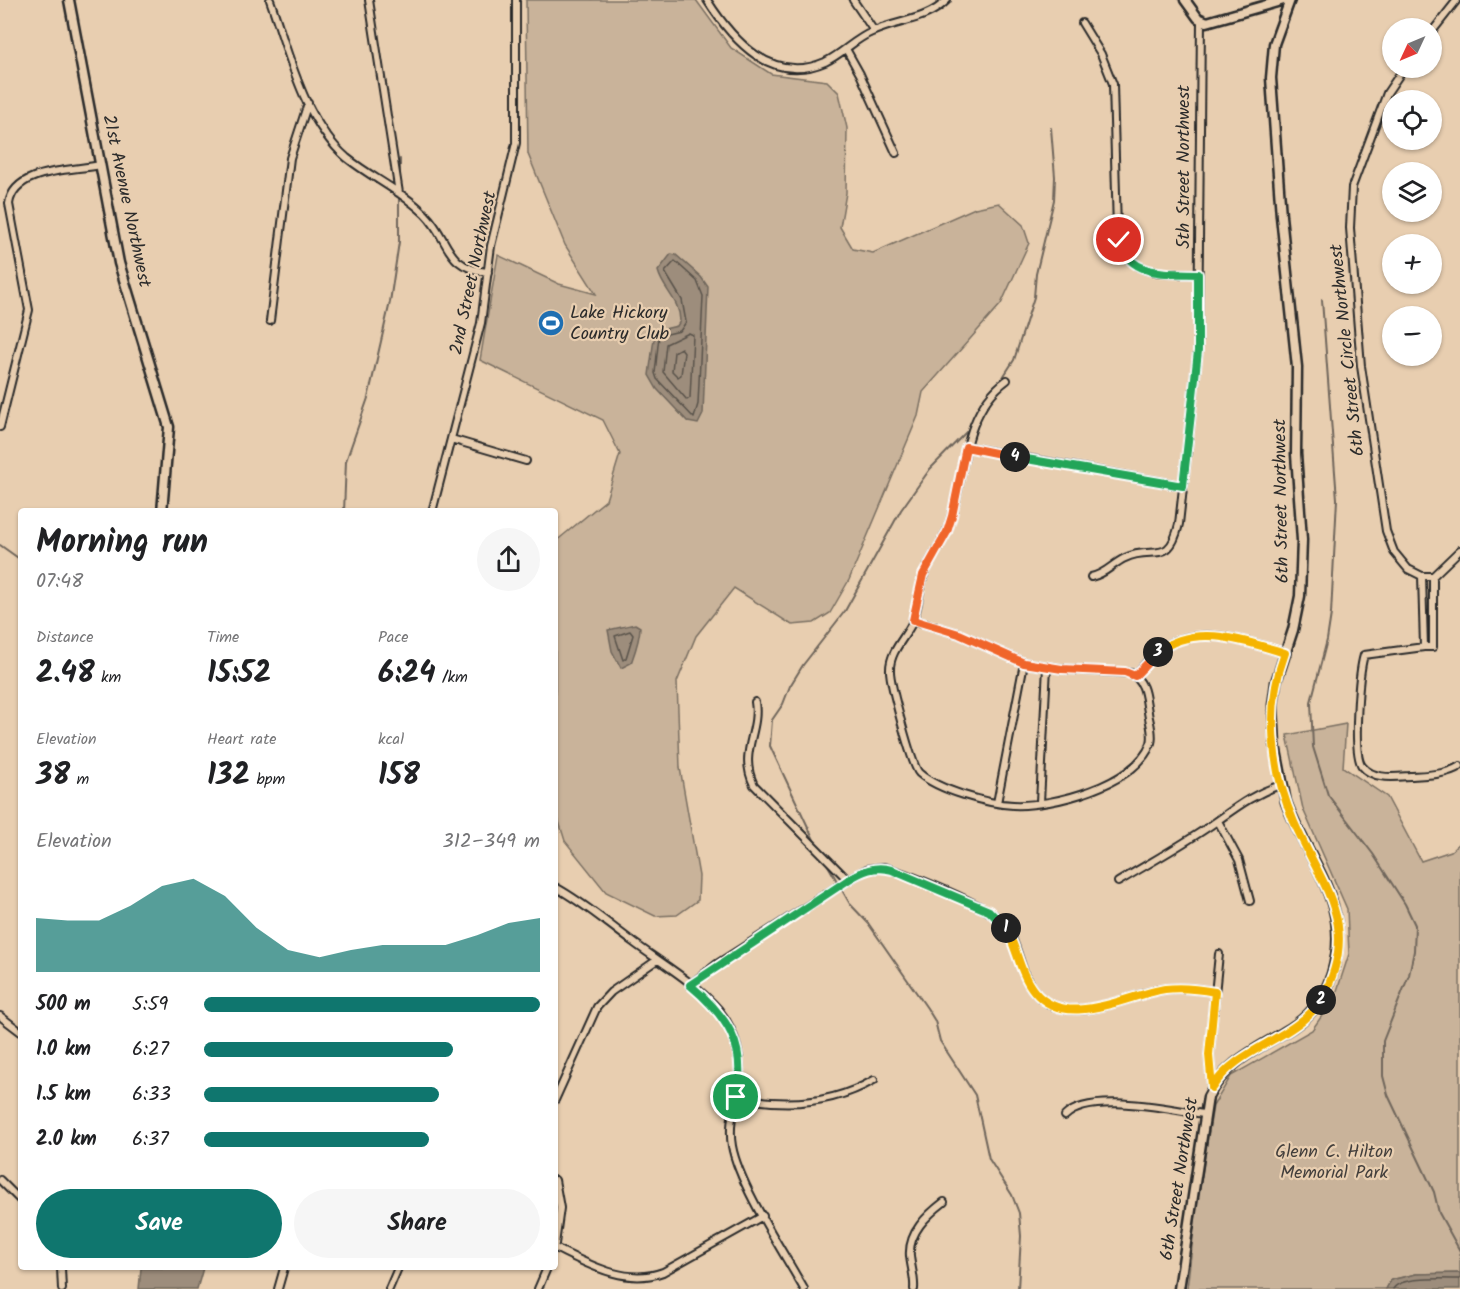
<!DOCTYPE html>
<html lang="en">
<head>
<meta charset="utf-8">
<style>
	body { margin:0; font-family:Kalam,sans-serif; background:#f6f6f6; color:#202124; height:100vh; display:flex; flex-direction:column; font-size:22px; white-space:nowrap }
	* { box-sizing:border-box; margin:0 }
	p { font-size:20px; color:#757577 }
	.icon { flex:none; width:33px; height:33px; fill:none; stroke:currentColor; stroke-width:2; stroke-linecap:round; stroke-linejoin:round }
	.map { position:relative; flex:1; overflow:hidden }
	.details { position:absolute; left:18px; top:508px; width:540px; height:762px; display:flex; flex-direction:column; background:#fff; border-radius:6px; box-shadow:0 2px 4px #0004 }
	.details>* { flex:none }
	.needle { width:39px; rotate:226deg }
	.tools { position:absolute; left:1382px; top:18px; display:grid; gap:12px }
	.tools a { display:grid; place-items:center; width:60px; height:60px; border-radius:50%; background:#fff; box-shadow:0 2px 4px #0004; font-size:30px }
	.pin { position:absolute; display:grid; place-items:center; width:51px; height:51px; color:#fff; margin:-26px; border:3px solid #fff; border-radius:50%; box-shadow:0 2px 6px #0007 }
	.km { position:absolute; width:30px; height:30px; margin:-15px; border-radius:50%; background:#222; color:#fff; font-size:16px; line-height:30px; text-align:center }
	.round { display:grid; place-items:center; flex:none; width:63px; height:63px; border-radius:32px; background:#f6f6f6 }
	.overview { display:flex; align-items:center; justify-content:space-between; height:102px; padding:0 18px }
	h1 { font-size:33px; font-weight:700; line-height:45px }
	.metrics { display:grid; grid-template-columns:repeat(3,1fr); gap:9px; height:102px; padding:6px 18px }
	.metrics div { display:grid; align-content:center }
	.metrics b { font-size:30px; font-weight:700 }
	.metrics small { font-size:16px; font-weight:400 }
	.metrics p { font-size:16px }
	.chart { height:168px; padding:12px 18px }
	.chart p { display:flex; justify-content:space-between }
	.chart svg { width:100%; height:108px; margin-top:6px; fill:#0f766e; opacity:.7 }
	.action { display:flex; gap:12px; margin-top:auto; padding:12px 18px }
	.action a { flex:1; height:69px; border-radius:36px; background:#0f766e; color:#fff; font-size:24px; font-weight:700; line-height:69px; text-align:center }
	.action a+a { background:#f6f6f6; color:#202124 }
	ul { padding:0 18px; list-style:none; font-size:20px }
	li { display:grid; grid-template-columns:96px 72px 1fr; align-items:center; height:45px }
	li i { height:15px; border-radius:8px; background:#0f766e }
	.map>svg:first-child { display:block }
	.green { fill:#c9b39a; stroke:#7a6f62; stroke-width:1.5 }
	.water { fill:#9d8d7b; stroke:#6f665b; stroke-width:1.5 }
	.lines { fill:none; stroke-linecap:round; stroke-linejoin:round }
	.shore { stroke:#59524b; stroke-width:1.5 }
	.stream { stroke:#6f665b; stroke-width:2 }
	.street-casing { stroke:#2b2b2b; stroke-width:10 }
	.secondary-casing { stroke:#2b2b2b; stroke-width:13 }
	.street { stroke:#e8ceb0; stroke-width:6 }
	.secondary { stroke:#e8ceb0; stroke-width:8 }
	.split-1-casing { stroke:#fff; stroke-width:12 }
	.split-2-casing { stroke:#fff; stroke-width:12 }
	.split-3-casing { stroke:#fff; stroke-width:12 }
	.split-4-casing { stroke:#fff; stroke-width:12 }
	.split-5-casing { stroke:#fff; stroke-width:12 }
	.split-1 { stroke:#22a559; stroke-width:8 }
	.split-2 { stroke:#f5b400; stroke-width:8 }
	.split-3 { stroke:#f5b400; stroke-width:8 }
	.split-4 { stroke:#f0652b; stroke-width:8 }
	.split-5 { stroke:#22a559; stroke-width:8 }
	.labels { text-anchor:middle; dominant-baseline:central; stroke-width:4.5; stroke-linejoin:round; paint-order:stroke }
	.street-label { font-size:18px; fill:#2b2b2b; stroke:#e8ceb0 }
	.poi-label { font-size:18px; fill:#2b2b2b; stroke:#e8ceb0; text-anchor:start }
	.park-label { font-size:18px; fill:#433f3c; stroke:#e8ceb0 }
</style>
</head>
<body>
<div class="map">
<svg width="1460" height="1289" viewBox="0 0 1460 1289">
	<rect width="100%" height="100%" fill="#e8ceb0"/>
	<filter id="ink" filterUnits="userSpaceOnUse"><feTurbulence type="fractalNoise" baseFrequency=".0167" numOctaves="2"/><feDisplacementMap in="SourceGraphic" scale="12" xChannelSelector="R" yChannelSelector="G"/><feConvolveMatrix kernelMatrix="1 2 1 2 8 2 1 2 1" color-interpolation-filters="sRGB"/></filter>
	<g filter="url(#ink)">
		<!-- green -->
		<path class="green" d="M526,0H696L731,48L771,74L827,81L839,93L847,128L846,193L840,227L853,249L873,253L975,208L999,203L1023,225L1029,243L1001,304L923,392L918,416L849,580L830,613L814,623L792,625L734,588L696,636L677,682L680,768L699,876L698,900L677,915L655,916L606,892L565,841L555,809V542L606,500L620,454L603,420L480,360L498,255L559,284L596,294L565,245L528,154Z
			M1346,724L1343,767L1387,797L1421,861L1451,851L1460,843V1273L1416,1274L1391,1280L1386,1289H1187L1196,1212L1213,1106L1231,1076L1312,1030L1335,997L1349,954L1347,909L1303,809L1287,735Z"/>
		<!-- water -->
		<path class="water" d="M671,254L676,255L701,277L708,287L703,414L698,424L688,422L657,389L649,375L655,331L677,326L680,321C680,300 663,290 658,271Z
			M635,624L640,627C640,639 635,652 631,663L621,668L612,651L608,630Z
			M141,1268H203L197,1289H139Z
			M1460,1273V1289H1386L1391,1280L1416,1274Z"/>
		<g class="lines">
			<!-- shore -->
			<path class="shore" d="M675,261L697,281L703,296L698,404L694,418L657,379L655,373L659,336L680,331L686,322L682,300L665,272Z
				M689,333L693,335L690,398L687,400L663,372L666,344Z
				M681,348L684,352L681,375L678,377L672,371L674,352Z
				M630,631L633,635L626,658L623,660L615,636Z
				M1393,1289C1401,1276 1445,1279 1460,1279"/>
			<!-- stream -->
			<path class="stream" d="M400,180V159
				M1322,300L1337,499L1331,614L1327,640L1311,702L1313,747L1328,795L1373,854L1405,904L1415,925L1414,951L1409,975L1383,1041V1076L1388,1095L1434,1192L1439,1213L1460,1251
				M998,385L1014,360L1034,297L1036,274L1054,200L1055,177L1051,128
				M344,512L346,461L368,398L390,302L399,242V195
				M0,545L21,560
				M816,844L770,746L772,720L783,704L790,686L803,665L845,611L901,510L930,469L971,427
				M826,862L850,904L868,923L927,1008L935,1021L940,1041L975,1095L989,1159L1012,1195L1019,1213L1021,1236L1018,1289"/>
			<defs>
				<path id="street" d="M270,0C289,53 303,120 347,158C372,178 402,191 425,214C450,239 444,268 488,272
					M369,0L399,193
					M707,0C733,41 772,85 825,62C842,54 855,39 872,32C897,20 927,21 947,0
					M853,0L874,31
					M1082,23L1101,54L1113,84L1117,230C1128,278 1157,273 1198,274
					M1431,33L1457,0
					M846,49L860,74L896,153
					M1404,68L1387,93L1352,187L1350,228L1361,366L1386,531L1394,552L1408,569L1422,576H1433L1460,550
					M270,321L290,158L308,103
					M0,427L29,310L9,204C14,168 72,171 100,165
					M451,439L526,461
					M966,447L1183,486
					M432,512L481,323L491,246L516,143V0
					M1422,576L1424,647H1433V576
					M1091,577C1106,574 1112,564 1125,558C1152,544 1169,568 1179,524L1198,351L1201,20
					M913,620L959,634L1024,663L1063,669L1131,673C1146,683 1145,696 1148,712C1149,721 1154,734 1151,743C1136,785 1052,807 1013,805C988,804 938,790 919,773C912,766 889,681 890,669C890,651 906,637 913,621C918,609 919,593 922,581C927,561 941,547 948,528C965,481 960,414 1007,380
					M1424,647L1364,655C1359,672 1352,753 1362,766C1373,780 1394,777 1410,776C1427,775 1446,775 1460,766
					M1135,676C1144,665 1154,653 1166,646C1201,624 1248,642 1285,653
					M755,702C760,732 738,753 754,785L848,880
					M1040,802L1047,667
					M997,803L1024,663
					M1218,821L1239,860L1250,901
					M1118,882C1151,862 1186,843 1217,821C1238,806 1255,793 1281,785
					M555,887C583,902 607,923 633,942C661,963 696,983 719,1010C727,1020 734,1035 737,1047C746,1081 726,1113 732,1146C739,1185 784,1253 804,1289
					M690,985L717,964L848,880L867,869L884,867C908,874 988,905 1003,923C1024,949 1018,992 1054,1006C1090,1019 1130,994 1165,989C1181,987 1200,989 1215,992
					M0,1016L21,1032
					M1212,1088L1209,1055L1219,954
					M737,1097C784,1107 831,1105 874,1080
					M555,1100L597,1007L611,992L657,960
					M1065,1116C1091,1091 1170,1110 1204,1114
					M0,1180L21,1201
					M555,1180L560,1208L555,1244
					M555,1248C588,1264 626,1286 663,1272L763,1216
					M61,1268L62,1289
					M278,1289L284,1268
					M389,1289L398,1268
					M538,1289L547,1268
					M914,1289C915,1278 911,1267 910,1256C908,1233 927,1215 944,1202"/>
				<path id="secondary" d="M69,0L119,263L169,427L162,512
					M1185,0L1198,18L1207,22L1284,0
					M1179,1289L1208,1097C1224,1064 1253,1051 1283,1033C1308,1019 1323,1002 1332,974C1353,905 1309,863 1286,802L1275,745L1273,705L1276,682L1293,630L1300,596L1302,540L1296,454L1297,367L1281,216L1271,78L1274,44L1290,0"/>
			</defs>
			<!-- street casing -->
			<use href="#street" class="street-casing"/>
			<!-- secondary casing -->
			<use href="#secondary" class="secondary-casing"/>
			<!-- street -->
			<use href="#street" class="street"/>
			<!-- secondary -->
			<use href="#secondary" class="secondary"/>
		</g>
	</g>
	<g class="lines" filter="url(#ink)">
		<defs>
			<path id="split-1" d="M736,1097C748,1046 727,1016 690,985L848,880C862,871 875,865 892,870L989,911L1006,928"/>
			<path id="split-2" d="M1006,928C1017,948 1020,974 1034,991C1066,1031 1126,995 1165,989C1181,987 1199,989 1215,992L1209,1055L1212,1088C1238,1046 1294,1041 1321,1000"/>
			<path id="split-3" d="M1158,652C1194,622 1245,641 1285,653C1265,706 1271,770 1294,822C1322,887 1363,926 1321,1000"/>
			<path id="split-4" d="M1015,457L966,447L952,516L947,532L923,575L913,620L959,634L1024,663L1062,669L1125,672L1135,676L1158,652"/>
			<path id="split-5" d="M1015,457L1183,486L1198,351V274C1166,273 1129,277 1119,240"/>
		</defs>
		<!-- split-1 casing -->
		<use href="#split-1" class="split-1-casing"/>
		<!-- split-2 casing -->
		<use href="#split-2" class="split-2-casing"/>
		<!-- split-3 casing -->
		<use href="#split-3" class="split-3-casing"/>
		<!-- split-4 casing -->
		<use href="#split-4" class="split-4-casing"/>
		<!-- split-5 casing -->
		<use href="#split-5" class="split-5-casing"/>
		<!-- split-1 -->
		<use href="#split-1" class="split-1"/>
		<!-- split-2 -->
		<use href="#split-2" class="split-2"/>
		<!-- split-3 -->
		<use href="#split-3" class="split-3"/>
		<!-- split-4 -->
		<use href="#split-4" class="split-4"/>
		<!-- split-5 -->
		<use href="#split-5" class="split-5"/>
	</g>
	<!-- icons -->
	<defs>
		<symbol id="stadium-disc" viewBox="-11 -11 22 22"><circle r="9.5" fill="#1f6fb2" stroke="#e8ceb0"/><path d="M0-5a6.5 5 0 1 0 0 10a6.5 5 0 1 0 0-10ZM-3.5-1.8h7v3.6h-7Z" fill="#fff"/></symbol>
	</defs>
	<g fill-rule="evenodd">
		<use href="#stadium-disc" x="536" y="308" width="30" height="30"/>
	</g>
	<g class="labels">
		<!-- street labels -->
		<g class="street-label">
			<text transform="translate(1184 167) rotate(-90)">5th Street Northwest</text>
			<text transform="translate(126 201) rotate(78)">21st Avenue Northwest</text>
			<text transform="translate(474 273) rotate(-78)">2nd Street Northwest</text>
			<text transform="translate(1348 350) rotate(-96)">6th Street Circle Northwest</text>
			<text transform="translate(1282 501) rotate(-91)">6th Street Northwest</text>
			<text transform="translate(1180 1179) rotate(-81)">6th Street Northwest</text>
		</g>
		<!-- poi labels -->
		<g class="poi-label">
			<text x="570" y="313">Lake Hickory<tspan x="570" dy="21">Country Club</tspan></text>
		</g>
		<!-- park labels -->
		<g class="park-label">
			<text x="1334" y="1152">Glenn C. Hilton<tspan x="1334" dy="21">Memorial Park</tspan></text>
		</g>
	</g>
</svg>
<div class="tools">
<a><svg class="needle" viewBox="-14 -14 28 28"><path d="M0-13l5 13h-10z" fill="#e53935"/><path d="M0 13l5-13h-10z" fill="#757577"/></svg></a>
<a><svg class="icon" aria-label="locate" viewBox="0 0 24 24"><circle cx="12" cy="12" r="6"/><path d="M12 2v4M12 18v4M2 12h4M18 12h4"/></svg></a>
<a><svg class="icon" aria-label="layers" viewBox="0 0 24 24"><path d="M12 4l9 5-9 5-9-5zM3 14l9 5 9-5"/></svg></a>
<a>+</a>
<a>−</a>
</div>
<div class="pin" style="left:736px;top:1097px;background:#1e9e55"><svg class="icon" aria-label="arrive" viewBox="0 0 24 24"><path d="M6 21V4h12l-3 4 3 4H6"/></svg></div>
<div class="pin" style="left:1119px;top:240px;background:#d93025"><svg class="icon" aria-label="check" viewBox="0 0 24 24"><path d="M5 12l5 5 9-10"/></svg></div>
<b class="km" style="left:1006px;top:928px">1</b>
<b class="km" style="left:1321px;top:1000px">2</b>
<b class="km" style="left:1158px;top:652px">3</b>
<b class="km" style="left:1015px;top:457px">4</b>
<section class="details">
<div class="overview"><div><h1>Morning run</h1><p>07:48</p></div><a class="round"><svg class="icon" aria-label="share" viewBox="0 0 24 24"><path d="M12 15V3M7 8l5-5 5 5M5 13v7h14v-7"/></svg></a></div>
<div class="metrics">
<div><p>Distance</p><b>2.48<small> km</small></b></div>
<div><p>Time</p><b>15:52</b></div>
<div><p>Pace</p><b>6:24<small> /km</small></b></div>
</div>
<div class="metrics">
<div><p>Elevation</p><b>38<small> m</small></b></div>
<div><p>Heart rate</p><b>132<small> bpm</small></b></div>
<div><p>kcal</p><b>158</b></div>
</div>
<div class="chart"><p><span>Elevation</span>312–349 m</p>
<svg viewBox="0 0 160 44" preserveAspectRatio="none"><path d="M0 44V22L10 23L20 23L30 17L40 9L50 6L60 13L70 26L80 35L90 38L100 35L110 33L120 33L130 33L140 29L150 24L160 22V44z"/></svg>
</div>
<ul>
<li><b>500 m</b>5:59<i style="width:100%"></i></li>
<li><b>1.0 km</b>6:27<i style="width:74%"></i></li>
<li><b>1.5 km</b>6:33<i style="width:70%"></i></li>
<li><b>2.0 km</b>6:37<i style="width:67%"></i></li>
</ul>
<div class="action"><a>Save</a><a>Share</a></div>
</section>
</div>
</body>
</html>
